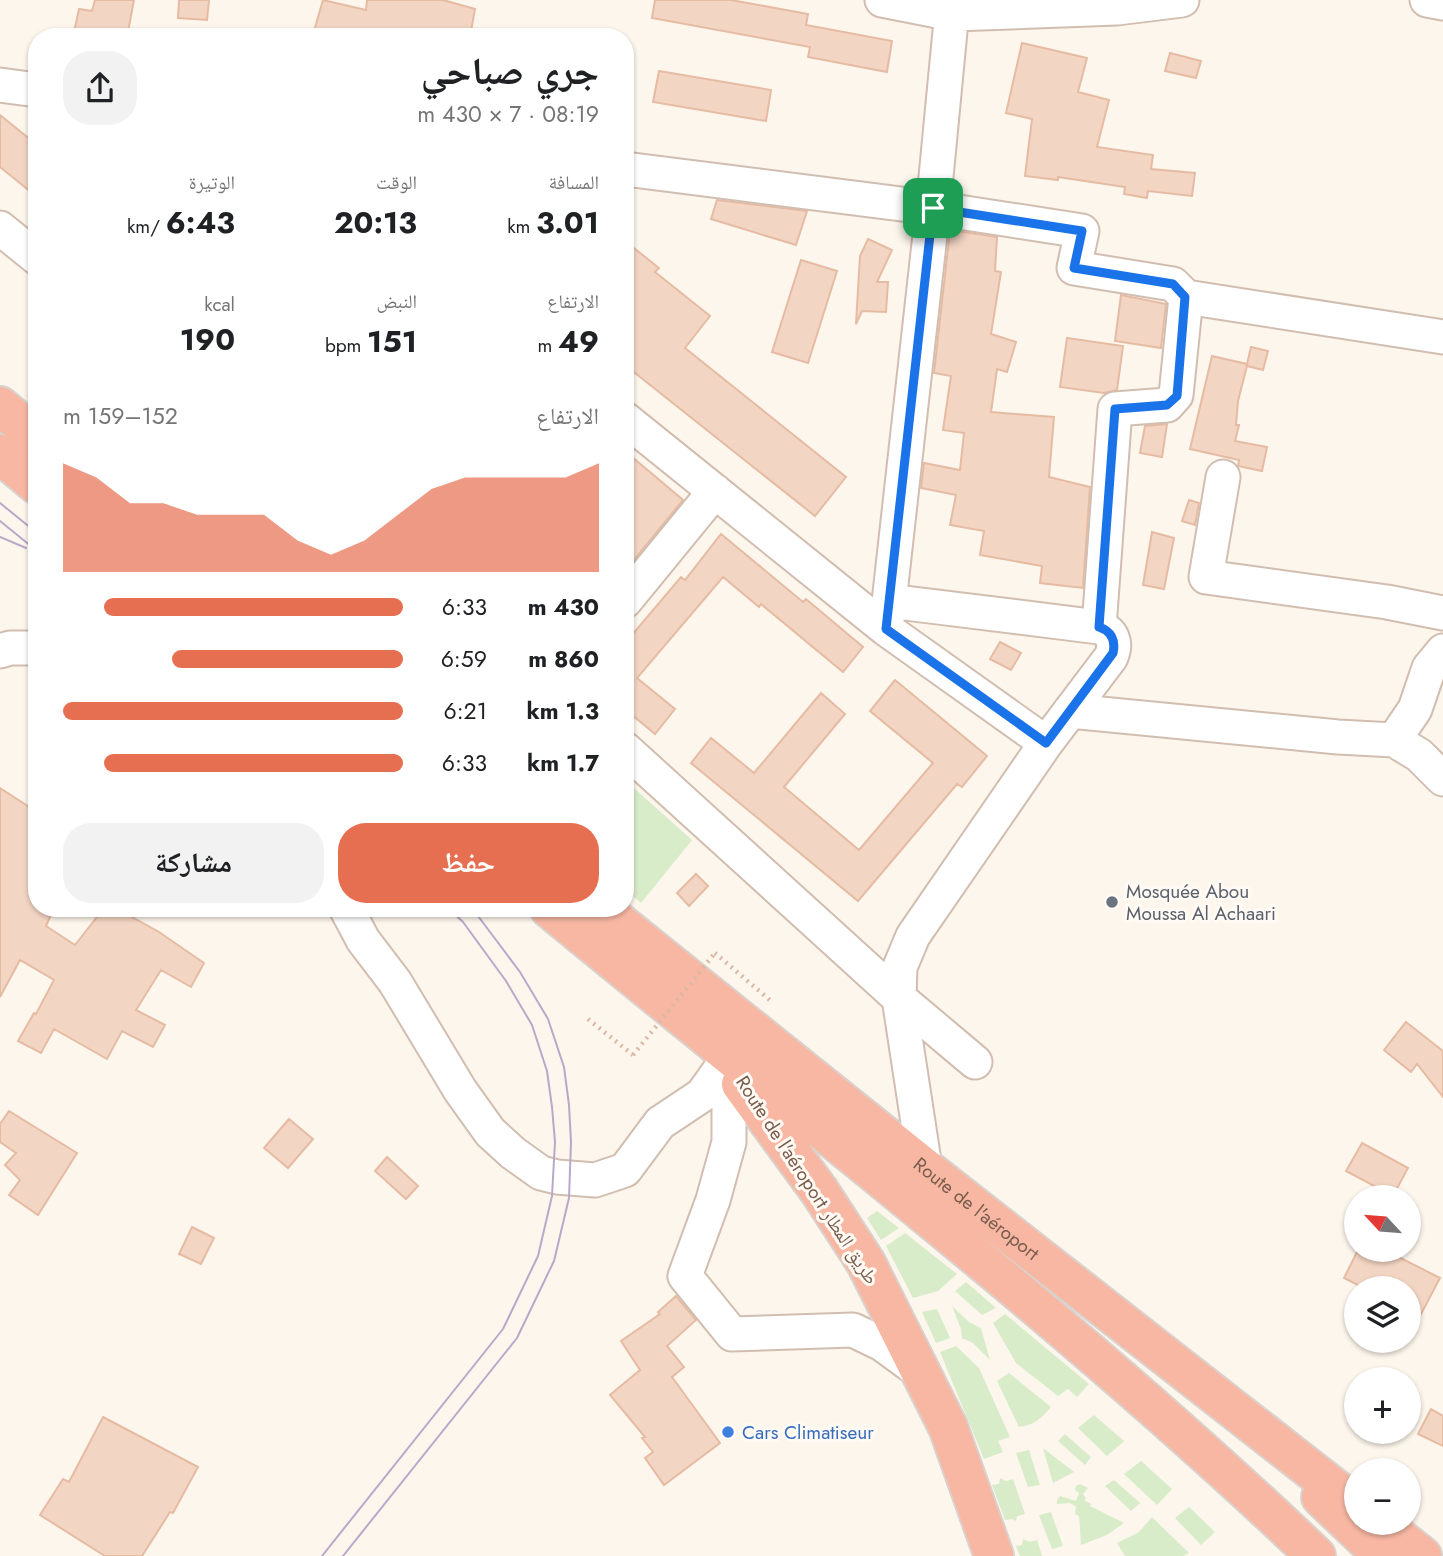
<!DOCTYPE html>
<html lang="ar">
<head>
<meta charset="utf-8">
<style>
	body { margin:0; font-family:Jost,"Noto Naskh Arabic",sans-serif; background:#f2f2f2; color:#202124; direction:rtl; height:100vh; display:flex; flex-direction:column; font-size:26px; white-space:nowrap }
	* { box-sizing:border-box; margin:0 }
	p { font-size:23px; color:#757577 }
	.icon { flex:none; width:38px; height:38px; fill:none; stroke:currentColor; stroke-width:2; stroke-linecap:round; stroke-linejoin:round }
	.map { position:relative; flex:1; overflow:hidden; direction:ltr }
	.details { position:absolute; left:28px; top:28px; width:606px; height:889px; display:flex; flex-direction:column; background:#fff; border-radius:28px; box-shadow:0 2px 5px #0004; direction:rtl }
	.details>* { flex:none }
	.needle { width:46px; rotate:296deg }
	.controls { position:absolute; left:1344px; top:1185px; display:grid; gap:14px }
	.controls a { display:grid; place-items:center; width:77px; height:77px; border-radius:50%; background:#fff; box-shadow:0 2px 5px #0004; font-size:35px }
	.pin { position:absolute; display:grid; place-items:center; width:60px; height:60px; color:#fff; margin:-30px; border-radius:14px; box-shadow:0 4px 10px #0006 }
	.round { display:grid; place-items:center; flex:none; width:74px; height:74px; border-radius:28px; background:#f2f2f2 }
	.head { display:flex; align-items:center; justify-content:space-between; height:119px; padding:0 35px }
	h1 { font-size:38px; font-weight:700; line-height:52px }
	.figures { display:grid; grid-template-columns:repeat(3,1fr); gap:10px; height:119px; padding:7px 35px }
	.figures div { display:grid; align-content:center }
	.figures b { font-size:30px; font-weight:700 }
	.figures small { font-size:19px; font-weight:400 }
	.figures p { font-size:19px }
	.chart { height:196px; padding:14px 35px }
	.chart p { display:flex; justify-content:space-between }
	.chart svg { width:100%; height:126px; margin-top:7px; fill:#e76f51; opacity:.7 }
	.button { display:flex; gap:14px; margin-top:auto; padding:14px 35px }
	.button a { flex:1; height:80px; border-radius:28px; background:#e76f51; color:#fff; font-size:28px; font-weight:700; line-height:80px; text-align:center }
	.button a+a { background:#f2f2f2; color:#202124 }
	ul { padding:0 35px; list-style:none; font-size:23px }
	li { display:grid; grid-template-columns:112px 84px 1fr; align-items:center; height:52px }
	li i { height:18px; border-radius:9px; background:#e76f51 }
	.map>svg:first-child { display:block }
	.green { fill:#d8ecc9 }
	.building { fill:#f3d5c3; stroke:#e6bba3; stroke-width:2 }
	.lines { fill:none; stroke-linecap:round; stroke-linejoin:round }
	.minor-casing { stroke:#d1beb0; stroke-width:37 }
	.highway-casing { stroke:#dad1cd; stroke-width:42 }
	.path { stroke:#d9b8a5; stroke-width:4.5; stroke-dasharray:2 5; stroke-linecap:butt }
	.minor { stroke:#fff; stroke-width:33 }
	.highway { stroke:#f7b7a3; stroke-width:38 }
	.tram { stroke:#b9a8c9; stroke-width:2 }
	.path-bridge { stroke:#d9b8a5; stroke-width:4.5; stroke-dasharray:2 5; stroke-linecap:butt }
	.route-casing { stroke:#fff; stroke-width:14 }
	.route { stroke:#1a73e8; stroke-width:9 }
	.worship-dot { fill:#6b7280; stroke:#fffaf3; stroke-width:2.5 }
	.shop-dot { fill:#3f7fe0; stroke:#fffaf3; stroke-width:2.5 }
	.labels { text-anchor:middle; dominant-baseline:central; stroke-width:6; stroke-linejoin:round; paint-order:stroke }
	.worship-label { font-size:19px; fill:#5b616d; stroke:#fffaf3; text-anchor:start }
	.street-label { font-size:19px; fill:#7a5c4d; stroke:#fffaf3 }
	.shop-label { font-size:19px; fill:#366cbe; stroke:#fffaf3; text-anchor:start }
</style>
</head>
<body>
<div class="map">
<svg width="1443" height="1556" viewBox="0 0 1443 1556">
	<rect width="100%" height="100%" fill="#fdf6ec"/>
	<!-- green -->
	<path class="green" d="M625,780L692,840L641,903L625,889Z
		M877,1211L899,1228L881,1240L867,1218Z
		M905,1233L957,1274L938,1291L913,1298L886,1246Z
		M966,1282L996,1308L982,1315L955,1291Z
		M952,1306L969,1322L981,1328L990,1360L973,1343L962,1338L961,1329Z
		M937,1309L950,1338L936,1343L922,1312Z
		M1005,1314L1089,1384L1077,1397L1068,1389L1058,1396L1016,1363L993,1323Z
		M956,1346L979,1368L1010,1437L998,1441L1003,1452L984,1459L940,1352Z
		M1009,1373L1051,1407C1041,1419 1034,1425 1019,1427L997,1381Z
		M1094,1415L1124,1441L1107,1456L1078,1428Z
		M1065,1434L1091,1457L1085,1465L1058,1441Z
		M1043,1448L1074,1472L1053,1483Z
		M1029,1450L1040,1485L1028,1487L1016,1453Z
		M1141,1461L1172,1489L1157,1505L1124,1474Z
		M1000,1478L1006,1481L1013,1479L1025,1514L1017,1516L1016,1521L1012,1519L1005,1520L992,1485L999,1484Z
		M1114,1480L1140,1503L1131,1511L1105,1486Z
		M1080,1484L1088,1488L1083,1494L1086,1498L1084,1500L1091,1504L1090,1506L1124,1523L1107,1535L1081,1545L1079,1516L1075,1514L1076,1507L1070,1503L1057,1504V1500L1060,1496L1076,1501L1079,1493L1075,1490L1076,1486Z
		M1189,1507L1215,1532L1201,1545L1175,1518Z
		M1051,1512L1063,1546L1052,1549L1039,1515Z
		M1152,1517L1189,1553L1183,1556H1125L1117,1543L1139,1532Z
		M1023,1539L1030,1542L1037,1540L1042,1556H1020L1016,1546L1022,1545Z"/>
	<!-- building -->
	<path class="building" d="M95,0H134L127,37H73L79,9L92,11Z
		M179,0H209L207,20L178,18Z
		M323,0L366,10L367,0H443L475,9L470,37H335L314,31Z
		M655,0H731L808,14L806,25L892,41L887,72L808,57L810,47L652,18Z
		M1022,43L1087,58L1078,92L1109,100L1097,147L1153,155L1151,169L1195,173L1192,196L1148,191L1147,198L1124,194L1125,187L1058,177V180L1025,176L1032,119L1006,113Z
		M1170,53L1201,61L1196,78L1165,71Z
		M659,71L771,90L766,121L653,102Z
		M0,115L37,145V197L0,167Z
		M717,200L807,211L796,245L711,219Z
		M950,230L997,237L995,271L1001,272L991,334L1016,342L1007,372L997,369L991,412L1054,417L1049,477L1090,487L1083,588L1040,583L1042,566L980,555L984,531L950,525L956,495L921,488L924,463L960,470L964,433L943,430L951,376L934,373Z
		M868,239L892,250L877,282H888L886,312L862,311L856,324L860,256Z
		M625,241L659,268L655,272L710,316L685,348L846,477L815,516L625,365Z
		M801,260L837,271L808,363L772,352Z
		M1121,295L1166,304L1161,348L1115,341Z
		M1067,338L1123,346L1117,390L1104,393L1060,387Z
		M1251,347L1268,351L1263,370L1247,366L1238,401L1236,425H1239L1235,441L1267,447L1262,471L1238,466L1239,460L1190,449L1212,356L1247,364Z
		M1167,424L1162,457L1140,453L1145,426Z
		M625,451L683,500L625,571Z
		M1189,500L1199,503L1195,525L1182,521Z
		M1152,532L1174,538L1164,589L1143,585Z
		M721,534L803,602L806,599L863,647L843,672L761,604L759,607L723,577L637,678L675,709L655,734L625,709V643L681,577L685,580Z
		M1000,642L1021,653L1011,670L990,659Z
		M895,680L987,756L962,787L957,784L858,901L691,763L711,738L754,773L821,693L845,714L784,787L859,850L933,763L870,711Z
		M0,788L37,812V908H54L46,926L75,945L104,908H139L132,917L159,932L204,963L191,987L161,970L136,1010L165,1025L153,1047L122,1031L107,1059L54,1029L41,1053L18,1041L34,1013L36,1014L54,980L20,960L0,997Z
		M696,874L708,886L689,906L677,893Z
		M1406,1022L1443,1051V1097L1417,1064L1411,1072L1384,1050Z
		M9,1111L77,1153L38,1215L9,1195L20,1180L5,1165L16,1153L0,1142V1124Z
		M289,1119L313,1139L288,1168L264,1148Z
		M1362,1143L1408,1168L1393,1196L1346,1171Z
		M387,1157L418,1186L406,1199L375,1171Z
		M192,1227L214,1238L201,1264L179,1254Z
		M1358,1250H1385L1440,1278L1409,1337V1288H1364L1344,1278Z
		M676,1296L696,1320L667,1346L684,1367L672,1377L720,1443L664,1485L645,1458L653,1452L642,1438L645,1437L610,1395L640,1370L621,1341L660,1314L658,1312Z
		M1431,1409L1443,1416V1446L1418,1434Z
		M103,1417L198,1467L173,1513L170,1512L142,1556H105L40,1515L63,1479L69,1482Z"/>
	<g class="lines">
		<defs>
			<path id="minor" d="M882,0L953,14L1117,8L1182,0
				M1427,0L1443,3
				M0,85L37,90
				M625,169L933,208L1082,231L1074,268L1173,284L1186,297L1176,395L1167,405L1115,409L1099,627
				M0,228L37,258
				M1186,297L1443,337
				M625,419L886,629L1046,743
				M1223,477L1206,577L1387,602L1443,613
				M625,601L715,491
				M889,601L1099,627C1113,632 1117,643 1111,657L1046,743L913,936L900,967L899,998L925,1168
				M886,629L933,208L953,0
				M0,651L10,648H37
				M1070,711L1338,737L1394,740L1419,755L1443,779
				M1394,740L1415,709L1429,668L1443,651
				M625,749L899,998L975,1062
				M346,908L363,940L395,982L460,1090L490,1132L513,1153L541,1173L557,1177L595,1180L625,1170L660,1123L702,1095L729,1057
				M729,1057V1142L713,1200L685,1276L732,1334L853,1330L882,1344L923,1374"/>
			<g id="highway">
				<path d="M0,406L37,437"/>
				<path d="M0,454L37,485"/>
				<path d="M549,908C807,1121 1074,1325 1316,1556"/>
				<path id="s1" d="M601,908L925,1168L1356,1505"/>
				<path d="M741,1084L820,1192L866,1263L948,1427L994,1556"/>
				<path d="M1321,1497L1383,1556"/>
				<path d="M1379,1522L1422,1556"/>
			</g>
		</defs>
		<!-- minor casing -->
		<use href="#minor" class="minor-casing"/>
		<!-- highway casing -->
		<use href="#highway" class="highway-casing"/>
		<!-- path -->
		<path class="path" d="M715,953L772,1002
			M588,1019L633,1055"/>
		<!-- minor -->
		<use href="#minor" class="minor"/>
		<!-- highway -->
		<use href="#highway" class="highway"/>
		<!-- tram -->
		<path class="tram" d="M0,503L37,533
			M0,521L37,551
			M0,537L26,548
			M322,1556L503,1329L538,1256L552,1196L555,1142L552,1107L547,1071L532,1025L506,981L463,922L448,908
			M343,1556L517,1338L554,1261L569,1198L571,1142L569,1105L564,1067L548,1019L520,972L472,908"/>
		<!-- path-bridge -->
		<path class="path-bridge" d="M633,1055L715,953"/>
	</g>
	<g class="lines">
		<defs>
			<path id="route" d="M933,208L1082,231L1074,268L1173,284L1185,297L1177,396L1167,405L1115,409L1099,627C1111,631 1116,640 1113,653L1046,743L886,629Z"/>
		</defs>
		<!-- route casing -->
		<use href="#route" class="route-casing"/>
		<!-- route -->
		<use href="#route" class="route"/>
	</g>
	<!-- markers -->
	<circle class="worship-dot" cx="1112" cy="902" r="7"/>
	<circle class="shop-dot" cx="728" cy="1432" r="7"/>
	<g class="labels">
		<!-- worship labels -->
		<g class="worship-label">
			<text x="1126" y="891">Mosquée Abou<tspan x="1126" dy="22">Moussa Al Achaari</tspan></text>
		</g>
		<!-- street labels -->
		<g class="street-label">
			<text transform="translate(807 1180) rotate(57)">Route de l'aéroport طريق المطار</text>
			<text stroke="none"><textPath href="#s1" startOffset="481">Route de l'aéroport</textPath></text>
		</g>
		<!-- shop labels -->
		<g class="shop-label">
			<text x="742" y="1432">Cars Climatiseur</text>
		</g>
	</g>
</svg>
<div class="controls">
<a><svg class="needle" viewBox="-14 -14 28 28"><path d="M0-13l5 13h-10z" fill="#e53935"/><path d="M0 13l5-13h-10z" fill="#757577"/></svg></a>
<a><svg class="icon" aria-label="layers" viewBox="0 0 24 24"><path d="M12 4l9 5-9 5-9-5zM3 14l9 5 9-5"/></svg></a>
<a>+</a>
<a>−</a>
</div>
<div class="pin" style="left:933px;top:208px;background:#1e9e55"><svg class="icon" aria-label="arrive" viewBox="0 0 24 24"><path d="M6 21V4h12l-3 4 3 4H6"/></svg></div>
<section class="details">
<div class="head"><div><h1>جري صباحي</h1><p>08:19 · 7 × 430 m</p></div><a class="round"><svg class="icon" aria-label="share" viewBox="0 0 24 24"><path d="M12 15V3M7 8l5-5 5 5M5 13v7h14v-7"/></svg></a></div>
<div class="figures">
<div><p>المسافة</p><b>3.01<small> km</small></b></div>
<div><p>الوقت</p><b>20:13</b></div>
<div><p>الوتيرة</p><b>6:43<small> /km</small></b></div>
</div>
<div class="figures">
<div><p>الارتفاع</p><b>49<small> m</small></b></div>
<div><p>النبض</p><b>151<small> bpm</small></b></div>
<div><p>kcal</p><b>190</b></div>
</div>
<div class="chart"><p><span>الارتفاع</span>152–159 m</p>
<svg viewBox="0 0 160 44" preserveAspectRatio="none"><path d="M0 44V6L10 11L20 20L30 20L40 24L50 24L60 24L70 33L80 38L90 33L100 24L110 15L120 11L130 11L140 11L150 11L160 6V44z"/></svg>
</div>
<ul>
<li><b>430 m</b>6:33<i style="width:88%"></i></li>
<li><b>860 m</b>6:59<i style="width:68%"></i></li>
<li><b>1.3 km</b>6:21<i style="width:100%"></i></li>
<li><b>1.7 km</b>6:33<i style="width:88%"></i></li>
</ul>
<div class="button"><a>حفظ</a><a>مشاركة</a></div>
</section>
</div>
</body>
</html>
